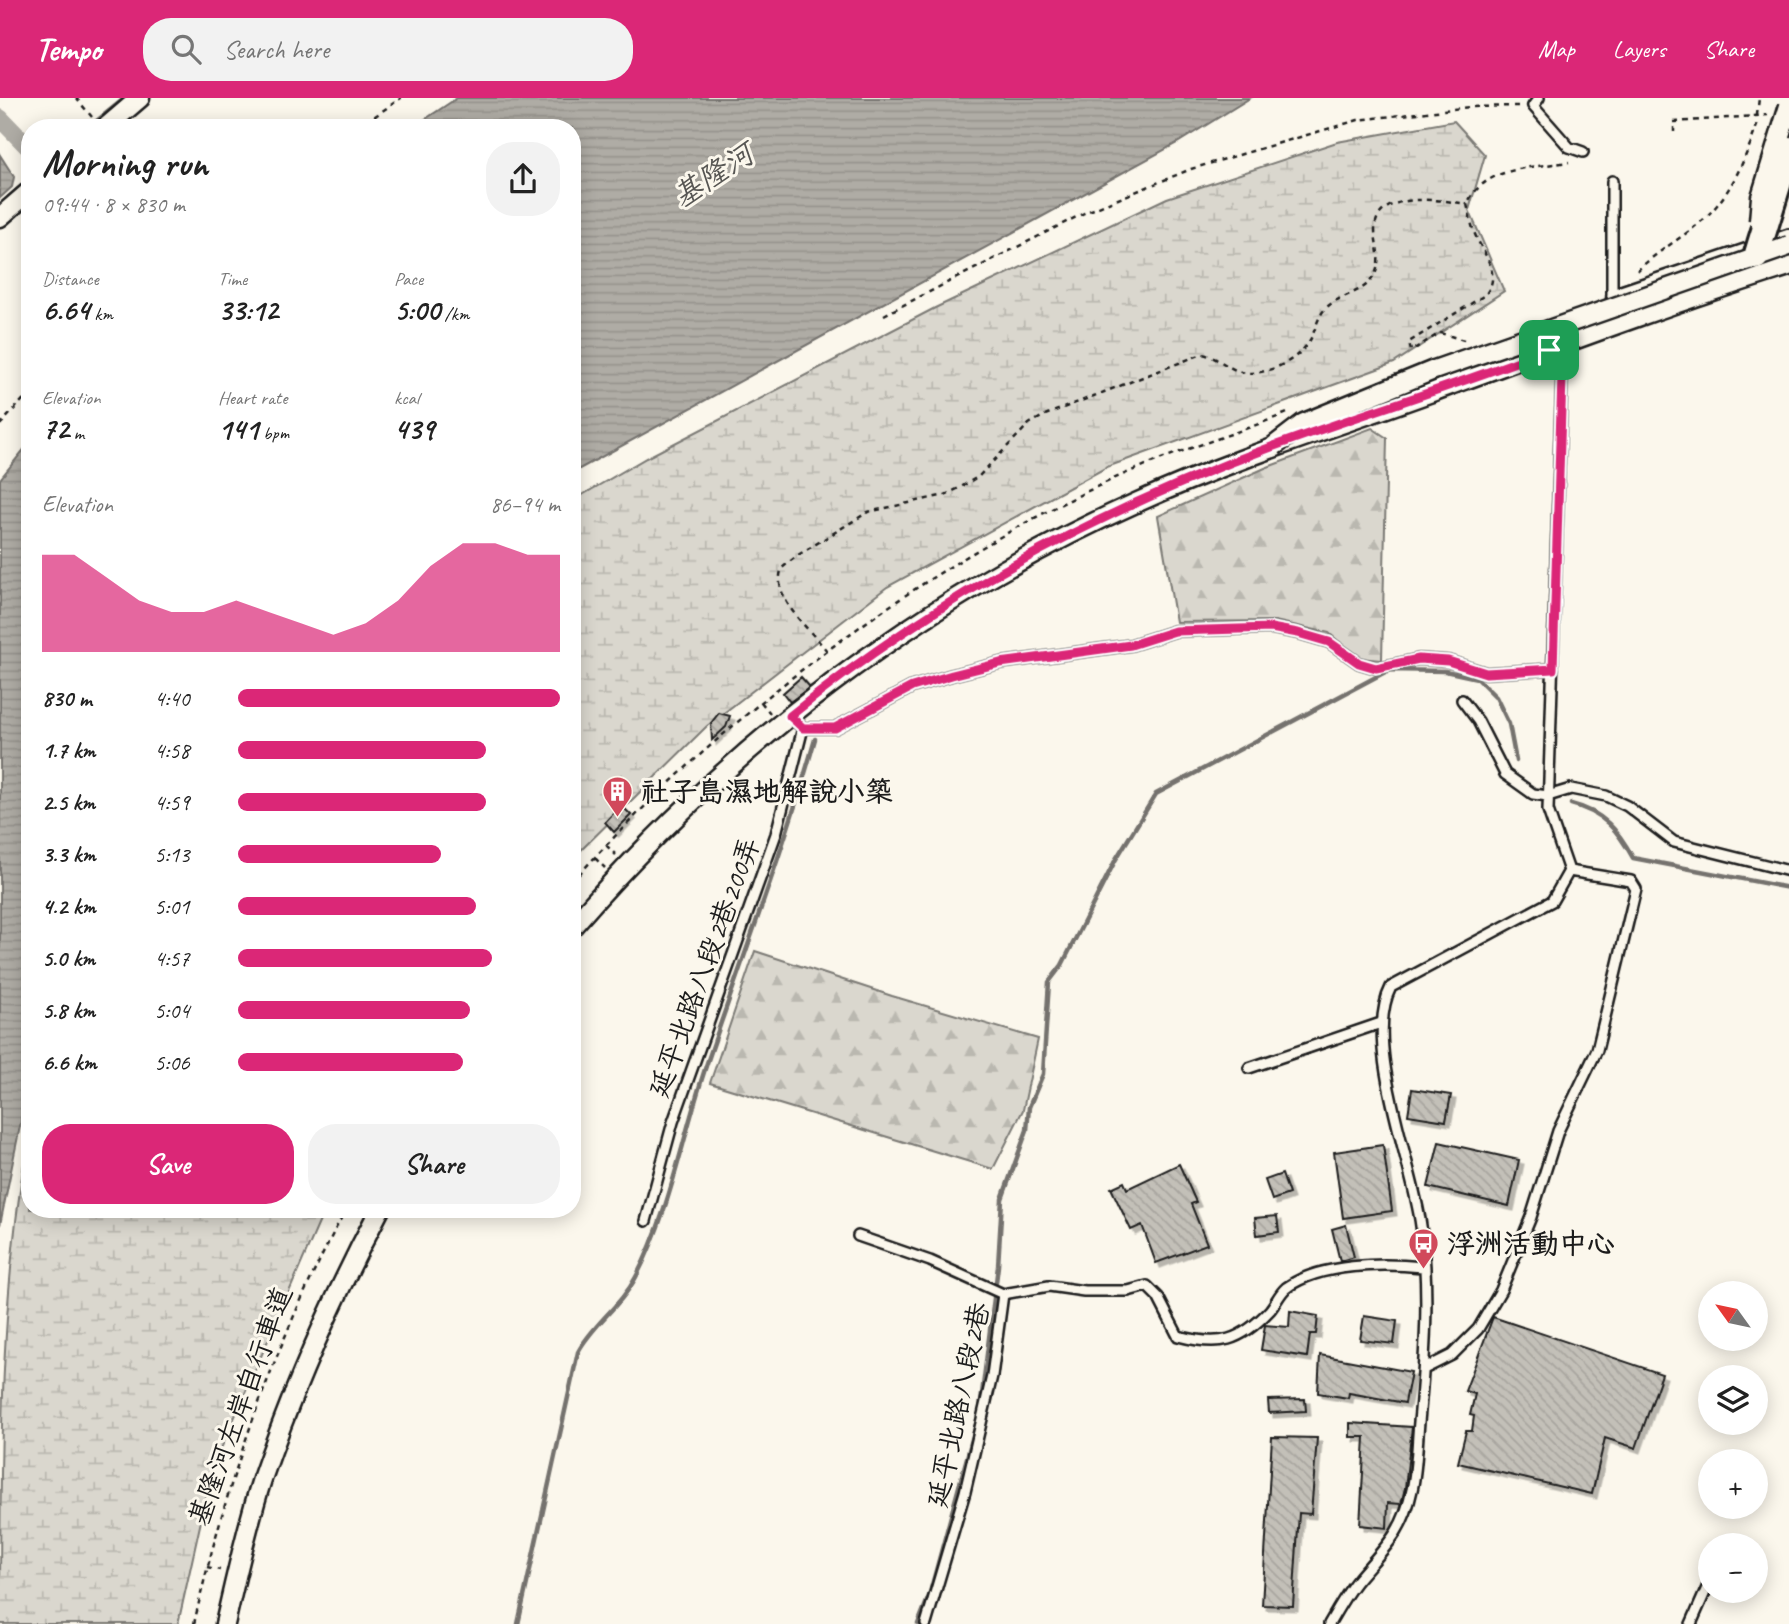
<!DOCTYPE html>
<html lang="en">
<head>
<meta charset="utf-8">
<style>
	body { margin:0; font-family:Caveat,"LXGW WenKai TC",sans-serif; background:#f2f2f2; color:#222; height:100vh; display:flex; flex-direction:column; font-size:26px; white-space:nowrap }
	* { box-sizing:border-box; margin:0 }
	p { font-size:23px; color:#767676 }
	.icon { flex:none; width:38px; height:38px; fill:none; stroke:currentColor; stroke-width:2; stroke-linecap:round; stroke-linejoin:round }
	.map { position:relative; flex:1; overflow:hidden }
	.side { position:absolute; left:21px; top:21px; width:560px; height:1099px; display:flex; flex-direction:column; background:#fff; border-radius:28px; box-shadow:0 4px 18px #0003 }
	.side>* { flex:none }
	.needle { width:46px; rotate:303deg }
	.controls { position:absolute; left:1698px; top:1183px; display:grid; gap:14px }
	.controls a { display:grid; place-items:center; width:70px; height:70px; border-radius:50%; background:#fff; box-shadow:0 4px 18px #0003; font-size:35px }
	.pin { position:absolute; display:grid; place-items:center; width:60px; height:60px; color:#fff; margin:-30px; border-radius:14px; box-shadow:0 4px 10px #0006 }
	.round { display:grid; place-items:center; flex:none; width:74px; height:74px; border-radius:28px; background:#f2f2f2 }
	.head { display:flex; align-items:center; justify-content:space-between; height:119px; padding:0 21px }
	h1 { font-size:38px; font-weight:600; line-height:52px }
	.metrics { display:grid; grid-template-columns:repeat(3,1fr); gap:10px; height:119px; padding:7px 21px }
	.metrics div { display:grid; align-content:center }
	.metrics b { font-size:30px; font-weight:600 }
	.metrics small { font-size:19px; font-weight:400 }
	.metrics p { font-size:19px }
	.chart { height:196px; padding:14px 21px }
	.chart p { display:flex; justify-content:space-between }
	.chart svg { width:100%; height:126px; margin-top:7px; fill:#db2777; opacity:.7 }
	.cta { display:flex; gap:14px; margin-top:auto; padding:14px 21px }
	.cta a { flex:1; height:80px; border-radius:28px; background:#db2777; color:#fff; font-size:28px; font-weight:600; line-height:80px; text-align:center }
	.cta a+a { background:#f2f2f2; color:#222 }
	ul { padding:0 21px; list-style:none; font-size:23px }
	li { display:grid; grid-template-columns:112px 84px 1fr; align-items:center; height:52px }
	li i { height:18px; border-radius:9px; background:#db2777 }
	header { display:flex; align-items:center; gap:42px; box-sizing:border-box; height:98px; padding:0 35px; background:#db2777; color:#fff }
	header strong { font-size:33px }
	nav { display:flex; gap:38px; margin-inline-start:auto; font-size:24px }
	.search { width:490px; height:63px; background:#f2f2f2; display:flex; align-items:center; gap:18px; box-sizing:border-box; padding:0 24px; border-radius:28px; color:#767676; font-size:26px }
	.map>svg:first-child { display:block }
	.forest { fill:url(#forest-firs); stroke:#7b7a75; stroke-width:2 }
	.wetland { fill:url(#wetland-marsh); stroke:#7b7a75; stroke-width:2 }
	.water { fill:url(#water-rules); stroke:#74726e; stroke-width:2 }
	.lines { fill:none; stroke-linecap:round; stroke-linejoin:round }
	.stream { stroke:#74726e; stroke-width:4.5 }
	.canal { stroke:#afaca5; stroke-width:18 }
	.building { fill:url(#building-back-hatch); stroke:#1c1c1c; stroke-width:2; filter:url(#shadow) }
	.lane-casing { stroke:#1c1c1c; stroke-width:14 }
	.street-casing { stroke:#1c1c1c; stroke-width:23 }
	.path { stroke:#1c1c1c; stroke-width:2.5; stroke-dasharray:5 5; stroke-linecap:butt }
	.lane { stroke:#fbf7ec; stroke-width:9 }
	.street { stroke:#fbf7ec; stroke-width:18 }
	.street-bridge-casing { stroke:#1c1c1c; stroke-width:23; stroke-linecap:butt }
	.secondary-bridge-casing { stroke:#1c1c1c; stroke-width:30; stroke-linecap:butt }
	.street-bridge { stroke:#fbf7ec; stroke-width:18 }
	.secondary-bridge { stroke:#fbf7ec; stroke-width:24 }
	.route-casing { stroke:#fff; stroke-width:14 }
	.route { stroke:#db2777; stroke-width:9 }
	.labels { text-anchor:middle; dominant-baseline:central; stroke-width:6; stroke-linejoin:round; paint-order:stroke }
	.poi-label { font-size:28px; font-weight:bold; fill:#1c1c1c; stroke:#fbf7ec; text-anchor:start }
	.street-label { font-size:28px; fill:#1c1c1c; stroke:#fbf7ec }
	.water-label { font-size:30px; font-style:italic; fill:#575653; stroke:#fbf7ec }
</style>
</head>
<body>
<header>
<strong>Tempo</strong>
<div class="search"><svg class="icon" aria-label="search" viewBox="0 0 24 24"><circle cx="10" cy="10" r="6"/><path d="M15 15l6 6"/></svg>Search here</div>
<nav><a>Map</a><a>Layers</a><a>Share</a></nav>
</header>
<div class="map">
<svg width="1789" height="1526" viewBox="0 0 1789 1526">
	<defs>
		<pattern id="forest-firs" width="22" height="20" patternUnits="userSpaceOnUse" patternTransform="scale(1.75)"><rect width="22" height="20" fill="#dad7ce"/><path d="M5 1l3.5 6h-7zM16 11l3.5 6h-7z" fill="#bab8b0"/></pattern>
		<pattern id="wetland-marsh" width="20" height="14" patternUnits="userSpaceOnUse" patternTransform="scale(1.75)"><rect width="20" height="14" fill="#dad7ce"/><path d="M1 5h8M5 5V1M11 12h8M15 12V8" fill="none" stroke="#bab8b0"/></pattern>
		<pattern id="water-rules" width="6" height="5" patternUnits="userSpaceOnUse" patternTransform="scale(1.75)"><rect width="6" height="5" fill="#afaca5"/><path d="M0 2.5h6" fill="none" stroke="#96938d"/></pattern>
		<pattern id="building-back-hatch" width="6" height="6" patternUnits="userSpaceOnUse" patternTransform="scale(1.75)"><rect width="6" height="6" fill="#c3c0b8"/><path d="M-1 5l2 2M0 0l6 6M5-1l2 2" fill="none" stroke="#a7a49e"/></pattern>
		<filter id="shadow"><feDropShadow dx="4.5" dy="4.5" stdDeviation="0" flood-color="#0004"/></filter>
	</defs>
	<rect width="100%" height="100%" fill="#fbf7ec"/>
	<filter id="ink" filterUnits="userSpaceOnUse"><feTurbulence type="fractalNoise" baseFrequency=".0143" numOctaves="2"/><feDisplacementMap in="SourceGraphic" scale="14" xChannelSelector="R" yChannelSelector="G"/><feConvolveMatrix kernelMatrix="1 2 1 2 8 2 1 2 1" color-interpolation-filters="sRGB"/></filter>
	<g filter="url(#ink)">
		<!-- forest -->
		<path class="forest" d="M1372,330L1387,340L1382,562L1357,560L1329,535L1275,523L1176,524L1158,418L1265,370Z
			M755,853L892,898L1038,941L1023,1012L993,1071L710,985Z"/>
		<!-- wetland -->
		<path class="wetland" d="M1454,23L1485,57L1469,112L1504,193L1394,265L1107,369L887,489L707,628L572,761V403L646,360L935,210L1167,100L1337,44Z
			M30,1031V1111H325L213,1369L178,1526H0C0,1362 0,1191 30,1031Z"/>
		<!-- water -->
		<path class="water" d="M457,0H1250L1179,44L572,375V30H412Z
			M0,57L14,79L12,89L0,100Z
			M30,344V979L0,1127V381Z"/>
		<g class="lines">
			<!-- stream -->
			<path class="stream" d="M88,30L125,0
				M9,99L30,81
				M1571,706C1603,714 1618,732 1633,760L1789,790
				M518,1526L578,1254C593,1226 621,1208 636,1179C670,1114 683,1037 706,968C743,859 784,751 815,641
				M918,1526L929,1498L980,1312L998,1168L1002,1101L1027,1032L1029,1009L1043,976L1049,884L1062,867L1116,761L1156,696L1389,572L1445,573L1477,580L1496,599L1509,626L1516,663"/>
			<!-- canal -->
			<path class="canal" d="M0,20L30,51"/>
		</g>
		<!-- building -->
		<path class="building" d="M801,579L810,589L790,604L783,595Z
			M719,615L730,618L726,629L712,642L711,625Z
			M621,707L631,717L614,734L605,724Z
			M1412,991L1451,997L1446,1023L1408,1017Z
			M1439,1044L1519,1062L1509,1108L1428,1089Z
			M1383,1047L1392,1113L1343,1120L1334,1054Z
			M1179,1066L1196,1104L1191,1106L1207,1146L1156,1165L1142,1127L1131,1132L1111,1090L1124,1084L1127,1091Z
			M1282,1076L1289,1096L1272,1102L1265,1082Z
			M1277,1118L1279,1134L1257,1137L1255,1120Z
			M1346,1127L1354,1159L1340,1163L1332,1131Z
			M1290,1213L1318,1218L1316,1236H1310L1307,1259L1261,1252L1265,1227L1289,1229Z
			M1364,1218L1397,1223L1394,1246L1360,1242Z
			M1493,1219L1662,1276L1636,1350L1605,1340L1592,1396L1458,1365L1466,1333H1472L1474,1318L1470,1317L1475,1296L1465,1293Z
			M1320,1257L1411,1274L1405,1305L1349,1295L1348,1300L1318,1295Z
			M1305,1301L1306,1313L1269,1315L1268,1302Z
			M1350,1325L1412,1329L1405,1390L1401,1406L1388,1405L1387,1430L1360,1427L1365,1339H1350Z
			M1272,1339L1317,1340L1311,1416L1299,1415L1293,1508L1262,1507Z"/>
		<g class="lines">
			<defs>
				<path id="lane" d="M1539,0L1533,8L1569,49L1583,54
					M1612,196L1789,136
					M1607,210L1611,208L1612,196V83
					M1462,602L1478,623L1505,676L1533,696L1548,698L1571,691L1606,698L1627,708L1674,744L1789,773
					M790,618L803,630H835L912,589L952,577L1000,565L1131,547L1175,533L1271,530L1298,535L1329,544L1359,565L1376,570L1419,561L1448,563L1486,575L1553,571
					M1249,970L1381,925
					M646,1123L673,1024L776,736L803,630
					M858,1138L930,1163L1003,1196
					M1003,1196L1049,1188L1084,1193H1128L1147,1188L1158,1199L1178,1238C1220,1249 1240,1244 1270,1212C1276,1205 1279,1196 1286,1190C1320,1165 1384,1165 1423,1169
					M1424,1271L1452,1257L1478,1231L1501,1192L1531,1119L1558,1033L1597,952L1636,791L1631,783L1569,773
					M1725,1447L1726,1445
					M926,1526L965,1394L992,1278L1003,1196
					M1329,1526C1338,1511 1347,1494 1358,1481C1384,1450 1403,1435 1412,1392C1417,1370 1417,1346 1419,1324C1425,1259 1430,1192 1421,1128C1413,1065 1362,945 1391,889L1552,803L1569,773L1548,712L1563,246
					M1691,1526L1710,1483"/>
				<path id="street" d="M105,30L140,0
					M0,119L30,93
					M572,829C728,649 920,501 1138,404C1233,361 1332,330 1429,295C1549,251 1668,206 1789,168
					M225,1526C236,1478 247,1428 262,1381C294,1288 334,1198 380,1111"/>
			</defs>
			<!-- lane casing -->
			<use href="#lane" class="lane-casing"/>
			<!-- street casing -->
			<use href="#street" class="street-casing"/>
			<!-- path -->
			<path class="path" d="M76,0L92,19
				M1757,17L1759,0
				M358,30L401,0
				M1674,34V24L1768,17
				M1637,173C1658,152 1685,139 1706,119C1734,92 1746,58 1759,22
				M884,217L1084,115L1191,71L1358,22L1470,9L1519,8
				M1464,242L1440,235L1411,253L1409,244L1485,197C1503,175 1483,157 1474,134C1471,125 1469,115 1467,106C1485,68 1531,70 1569,64
				M0,327L30,294
				M827,553C810,531 770,500 782,470L798,457L868,414L945,397L961,389L979,378L1029,326L1045,317L1202,256C1220,259 1232,276 1251,275C1273,274 1298,262 1310,242C1316,232 1317,218 1327,209C1342,195 1362,197 1374,178C1383,162 1375,147 1375,131C1376,92 1442,102 1467,106
				M761,604L770,615
				M606,747L616,757
				M595,760L605,770
				M572,784C717,624 911,474 1107,384C1166,356 1230,338 1290,314
				M207,1469L220,1472
				M194,1526C226,1383 276,1241 346,1111"/>
			<!-- lane -->
			<use href="#lane" class="lane"/>
			<!-- street -->
			<use href="#street" class="street"/>
			<defs>
				<path id="street-bridge" d="M1759,123L1761,99L1789,8
					M1274,348L1304,325L1434,272L1789,148"/>
				<path id="secondary-bridge" d="M1756,159L1789,51"/>
			</defs>
			<!-- street-bridge casing -->
			<use href="#street-bridge" class="street-bridge-casing"/>
			<!-- secondary-bridge casing -->
			<use href="#secondary-bridge" class="secondary-bridge-casing"/>
			<!-- street-bridge -->
			<use href="#street-bridge" class="street-bridge"/>
			<!-- secondary-bridge -->
			<use href="#secondary-bridge" class="secondary-bridge"/>
		</g>
	</g>
	<g class="lines" filter="url(#ink)">
		<defs>
			<path id="route" d="M1563,246L1553,571L1486,575L1448,563L1419,561L1376,570L1359,565L1329,544L1298,535L1271,530L1175,533L1131,547L1000,565L952,577L912,589L835,630H803L790,618C934,501 1100,412 1274,348C1370,313 1468,284 1563,246Z"/>
		</defs>
		<!-- route casing -->
		<use href="#route" class="route-casing"/>
		<!-- route -->
		<use href="#route" class="route"/>
	</g>
	<!-- icons -->
	<defs>
		<symbol id="building-pin" viewBox="-11 -11 22 30"><path d="M0 17L-7.5 6A9.5 9.5 0 1 1 7.5 6Z" fill="#d1495b" stroke="#fbf7ec"/><path d="M-4-6H4V6H1V3H-1V6H-4ZM-2.5-4.3h1.7v1.8h-1.7ZM.8-4.3h1.7v1.8H.8ZM-2.5-1h1.7V.8h-1.7ZM.8-1h1.7V.8H.8Z" fill="#fff"/></symbol>
		<symbol id="bus-pin" viewBox="-11 -11 22 30"><path d="M0 17L-7.5 6A9.5 9.5 0 1 1 7.5 6Z" fill="#d1495b" stroke="#fbf7ec"/><path d="M-5-6H5V4H4V6H2V4H-2V6H-4V4H-5ZM-3.5-4V0h7V-4ZM-3.5 1.2v1.5H-2V1.2ZM2 1.2v1.5H3.5V1.2Z" fill="#fff"/></symbol>
	</defs>
	<g fill-rule="evenodd">
		<use href="#building-pin" x="600" y="676" width="35" height="47"/>
		<use href="#bus-pin" x="1406" y="1128" width="35" height="47"/>
	</g>
	<g class="labels">
		<!-- poi labels -->
		<g class="poi-label">
			<text x="641" y="693">社子島濕地解說小築</text>
			<text x="1447" y="1145">浮洲活動中心</text>
		</g>
		<!-- street labels -->
		<g class="street-label">
			<text transform="translate(704 869) rotate(-70)">延平北路八段2巷200弄</text>
			<text transform="translate(958 1307) rotate(-78)">延平北路八段2巷</text>
			<text transform="translate(240 1308) rotate(-70)">基隆河左岸自行車道</text>
		</g>
		<!-- water labels -->
		<g class="water-label">
			<text transform="translate(713 77) rotate(-33)">基隆河</text>
		</g>
	</g>
</svg>
<div class="controls">
<a><svg class="needle" viewBox="-14 -14 28 28"><path d="M0-13l5 13h-10z" fill="#e53935"/><path d="M0 13l5-13h-10z" fill="#767676"/></svg></a>
<a><svg class="icon" aria-label="layers" viewBox="0 0 24 24"><path d="M12 4l9 5-9 5-9-5zM3 14l9 5 9-5"/></svg></a>
<a>+</a>
<a>−</a>
</div>
<div class="pin" style="left:1549px;top:252px;background:#1e9e55"><svg class="icon" aria-label="arrive" viewBox="0 0 24 24"><path d="M6 21V4h12l-3 4 3 4H6"/></svg></div>
<section class="side">
<div class="head"><div><h1>Morning run</h1><p>09:44 · 8 × 830 m</p></div><a class="round"><svg class="icon" aria-label="share" viewBox="0 0 24 24"><path d="M12 15V3M7 8l5-5 5 5M5 13v7h14v-7"/></svg></a></div>
<div class="metrics">
<div><p>Distance</p><b>6.64<small> km</small></b></div>
<div><p>Time</p><b>33:12</b></div>
<div><p>Pace</p><b>5:00<small> /km</small></b></div>
</div>
<div class="metrics">
<div><p>Elevation</p><b>72<small> m</small></b></div>
<div><p>Heart rate</p><b>141<small> bpm</small></b></div>
<div><p>kcal</p><b>439</b></div>
</div>
<div class="chart"><p><span>Elevation</span>86–94 m</p>
<svg viewBox="0 0 160 44" preserveAspectRatio="none"><path d="M0 44V10L10 10L20 18L30 26L40 30L50 30L60 26L70 30L80 34L90 38L100 34L110 26L120 14L130 6L140 6L150 10L160 10V44z"/></svg>
</div>
<ul>
<li><b>830 m</b>4:40<i style="width:100%"></i></li>
<li><b>1.7 km</b>4:58<i style="width:77%"></i></li>
<li><b>2.5 km</b>4:59<i style="width:77%"></i></li>
<li><b>3.3 km</b>5:13<i style="width:63%"></i></li>
<li><b>4.2 km</b>5:01<i style="width:74%"></i></li>
<li><b>5.0 km</b>4:57<i style="width:79%"></i></li>
<li><b>5.8 km</b>5:04<i style="width:72%"></i></li>
<li><b>6.6 km</b>5:06<i style="width:70%"></i></li>
</ul>
<div class="cta"><a>Save</a><a>Share</a></div>
</section>
</div>
</body>
</html>
